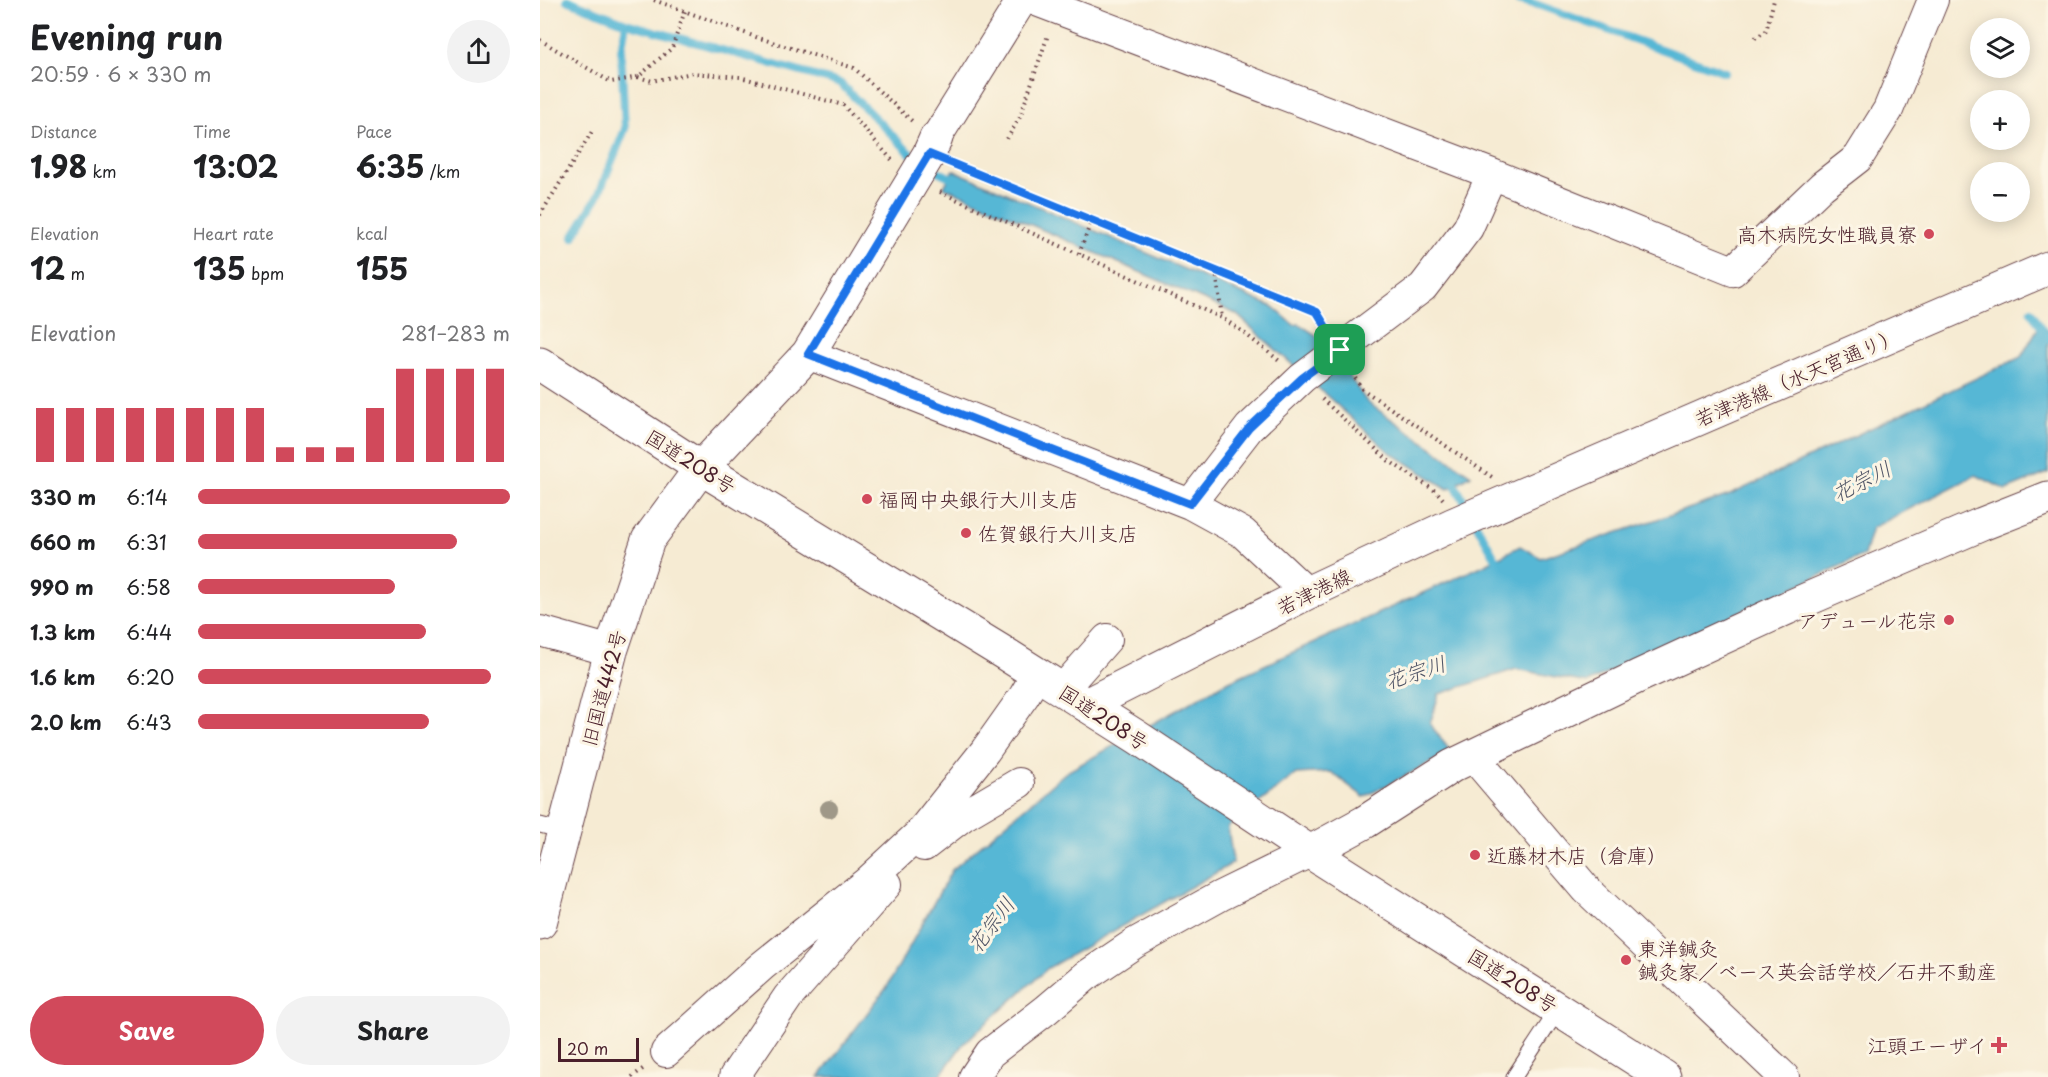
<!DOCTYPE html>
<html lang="en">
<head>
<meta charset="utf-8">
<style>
	body { margin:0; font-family:"Playpen Sans","Klee One",sans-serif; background:#f2f2f2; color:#202124; height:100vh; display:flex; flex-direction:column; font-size:22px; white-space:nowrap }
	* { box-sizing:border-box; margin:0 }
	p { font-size:20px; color:#757577 }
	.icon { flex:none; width:33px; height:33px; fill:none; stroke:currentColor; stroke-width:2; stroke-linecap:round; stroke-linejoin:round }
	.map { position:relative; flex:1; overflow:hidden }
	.details { display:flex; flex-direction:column; background:#fff; width:540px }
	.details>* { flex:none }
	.fabs { position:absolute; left:1430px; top:18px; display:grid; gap:12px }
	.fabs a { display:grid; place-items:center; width:60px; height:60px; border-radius:50%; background:#fff; box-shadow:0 3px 15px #0003; font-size:30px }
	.scale { position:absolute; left:18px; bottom:15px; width:81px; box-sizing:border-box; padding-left:6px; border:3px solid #4a1f2b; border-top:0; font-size:16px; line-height:21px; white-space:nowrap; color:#4a1f2b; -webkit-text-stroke:4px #fcf5e5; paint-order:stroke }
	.pin { position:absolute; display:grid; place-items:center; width:51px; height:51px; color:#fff; margin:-26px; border-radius:12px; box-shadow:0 3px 9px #0006 }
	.round { display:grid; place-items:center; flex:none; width:63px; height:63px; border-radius:32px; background:#f2f2f2 }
	.headline { display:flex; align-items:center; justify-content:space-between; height:102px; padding:0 30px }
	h1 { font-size:33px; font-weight:700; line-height:45px }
	.figures { display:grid; grid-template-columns:repeat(3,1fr); gap:9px; height:102px; padding:6px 30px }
	.figures div { display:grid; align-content:center }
	.figures b { font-size:30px; font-weight:700 }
	.figures small { font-size:16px; font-weight:400 }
	.figures p { font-size:16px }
	.chart { height:168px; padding:12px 30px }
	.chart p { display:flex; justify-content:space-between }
	.chart svg { width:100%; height:108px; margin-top:6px; stroke:#d1495b; stroke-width:6 }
	.button { display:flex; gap:12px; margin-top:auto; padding:12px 30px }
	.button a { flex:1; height:69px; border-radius:36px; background:#d1495b; color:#fff; font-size:24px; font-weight:700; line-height:69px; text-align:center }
	.button a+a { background:#f2f2f2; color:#202124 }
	ul { padding:0 30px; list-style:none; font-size:20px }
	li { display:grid; grid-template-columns:96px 72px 1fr; align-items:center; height:45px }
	li i { height:15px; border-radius:8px; background:#d1495b }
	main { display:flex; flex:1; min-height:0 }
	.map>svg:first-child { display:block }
	.water { fill:#57b7d5; stroke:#506b80; stroke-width:1.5 }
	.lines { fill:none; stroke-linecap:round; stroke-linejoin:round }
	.stream { stroke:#57b7d5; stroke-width:8 }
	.service-casing { stroke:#643e44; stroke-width:17 }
	.minor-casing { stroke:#643e44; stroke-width:32 }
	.tertiary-casing { stroke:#643e44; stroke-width:35 }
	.secondary-casing { stroke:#643e44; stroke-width:35 }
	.trunk-casing { stroke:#643e44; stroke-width:35 }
	.path { stroke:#643e44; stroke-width:4; stroke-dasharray:1.5 4.5; stroke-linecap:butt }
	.service { stroke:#fff; stroke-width:15 }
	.minor { stroke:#fff; stroke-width:30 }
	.tertiary { stroke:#fff; stroke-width:33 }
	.secondary { stroke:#fff; stroke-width:33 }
	.trunk { stroke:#fff; stroke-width:33 }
	.tree { fill:#9f9888 }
	.route-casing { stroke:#fff; stroke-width:12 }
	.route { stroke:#1a73e8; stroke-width:8 }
	.poi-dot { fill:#d1495b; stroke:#fcf5e5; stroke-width:2 }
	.labels { text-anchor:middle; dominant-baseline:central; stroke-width:6; stroke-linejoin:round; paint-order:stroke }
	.poi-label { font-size:20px; fill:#4a1f2b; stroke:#fcf5e5; text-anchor:start }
	.street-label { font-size:20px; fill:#4a1f2b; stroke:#fcf5e5 }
	.water-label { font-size:21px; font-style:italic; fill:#4f5466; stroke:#fcf5e5 }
</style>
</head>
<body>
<main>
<section class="details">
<div class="headline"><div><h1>Evening run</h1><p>20:59 · 6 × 330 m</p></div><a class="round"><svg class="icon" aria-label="share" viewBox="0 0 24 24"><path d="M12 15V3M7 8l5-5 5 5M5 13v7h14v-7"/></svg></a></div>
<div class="figures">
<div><p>Distance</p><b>1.98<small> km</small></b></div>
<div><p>Time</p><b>13:02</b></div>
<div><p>Pace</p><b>6:35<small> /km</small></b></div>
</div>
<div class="figures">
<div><p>Elevation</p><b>12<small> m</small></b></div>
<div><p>Heart rate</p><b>135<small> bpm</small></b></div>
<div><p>kcal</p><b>155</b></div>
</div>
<div class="chart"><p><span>Elevation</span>281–283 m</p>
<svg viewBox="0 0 160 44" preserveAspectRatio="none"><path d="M5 44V22M15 44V22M25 44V22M35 44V22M45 44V22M55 44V22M65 44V22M75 44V22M85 44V38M95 44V38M105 44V38M115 44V22M125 44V6M135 44V6M145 44V6M155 44V6"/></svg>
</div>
<ul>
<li><b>330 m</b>6:14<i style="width:100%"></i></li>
<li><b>660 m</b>6:31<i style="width:83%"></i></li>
<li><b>990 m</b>6:58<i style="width:63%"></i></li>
<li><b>1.3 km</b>6:44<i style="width:73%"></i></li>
<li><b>1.6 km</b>6:20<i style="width:94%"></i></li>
<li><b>2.0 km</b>6:43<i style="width:74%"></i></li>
</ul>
<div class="button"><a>Save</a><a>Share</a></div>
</section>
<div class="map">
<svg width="1508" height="1077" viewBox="0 0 1508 1077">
	<rect width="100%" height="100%" fill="#fcf5e5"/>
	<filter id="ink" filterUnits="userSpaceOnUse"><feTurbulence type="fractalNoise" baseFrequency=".0167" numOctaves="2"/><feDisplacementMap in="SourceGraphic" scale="12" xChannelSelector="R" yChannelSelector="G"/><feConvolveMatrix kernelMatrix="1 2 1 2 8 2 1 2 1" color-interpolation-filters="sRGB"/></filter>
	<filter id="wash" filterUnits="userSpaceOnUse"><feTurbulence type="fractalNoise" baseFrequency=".008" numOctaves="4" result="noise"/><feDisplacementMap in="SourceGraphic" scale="24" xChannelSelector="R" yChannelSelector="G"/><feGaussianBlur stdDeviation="1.35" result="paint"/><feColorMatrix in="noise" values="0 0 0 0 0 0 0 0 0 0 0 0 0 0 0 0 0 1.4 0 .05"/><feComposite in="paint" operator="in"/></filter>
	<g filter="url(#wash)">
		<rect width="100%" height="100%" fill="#f6ebd3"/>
		<!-- water -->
		<path class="water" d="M413,170L733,307L754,325L759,324L785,341L827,402L931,475L908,489L848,451L696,314L404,187Z
			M1498,328L1508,330V473L1466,490L1436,475L1332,528L1324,555L1047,683L976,669L899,694L890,724L911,752L824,797L791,772L756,774L688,827L693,863L508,968L423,1044L399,1077H279L347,987L412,870L525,773L683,684L944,565L980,546L1001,558L1190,495L1481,357Z"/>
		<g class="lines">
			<!-- stream -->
			<path class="stream" d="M27,0L86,23L300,83L378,161
				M978,0L998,5L1185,72
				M389,167L418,181
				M33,237L58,196L85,129L81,51L86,23
				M1491,311L1508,339
				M909,479L914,483L929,510
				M935,522L961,568"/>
		</g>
	</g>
	<g filter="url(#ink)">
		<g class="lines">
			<defs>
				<path id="service" d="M0,825L24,831
					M974,1077L1018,1010"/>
				<path id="minor" d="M494,0L952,174L1193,271L1282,186L1318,158L1348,110L1393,0
					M396,138L482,0
					M268,354L650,504L703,533L767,593
					M650,504L709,428L762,378L883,287L928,228L952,174
					M0,631L71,651
					M522,690L567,639
					M933,756L1046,889L1244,1077
					M384,846L423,816L479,783
					M126,1052L222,966L327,882L379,834L445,751L484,696L497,674
					M194,1077L248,997L347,884
					M434,1077L450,1053L506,1010L546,976L595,943L680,896L770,852"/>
				<path id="tertiary" d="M770,852L825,822L912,766L1099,676L1247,608L1442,524L1508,498
					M0,923L71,651L108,540L161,468L268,354L389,154L396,138"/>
				<path id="secondary" d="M546,705L767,593L912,525L1508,268"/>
				<path id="trunk" d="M0,364L161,468L464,653L597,737L770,852L1124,1077"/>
			</defs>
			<!-- service casing -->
			<use href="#service" class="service-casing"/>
			<!-- minor casing -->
			<use href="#minor" class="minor-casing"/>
			<!-- tertiary casing -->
			<use href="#tertiary" class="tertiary-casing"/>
			<!-- secondary casing -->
			<use href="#secondary" class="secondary-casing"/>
			<!-- trunk casing -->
			<use href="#trunk" class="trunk-casing"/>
			<!-- path -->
			<path class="path" d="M114,0L216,37L314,68L373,122
				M1215,38L1226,31L1234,0
				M0,40L71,82L98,77L132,48L145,11
				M98,77L112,81L152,73L200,77L303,105L352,160
				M467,139L480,117L508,35
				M417,165L777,312L786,327
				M400,192L682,318L699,329L741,362
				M0,215L53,130
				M539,254L552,219
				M676,271L682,318
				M812,373L822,389L952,477
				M782,399L849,461L897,492L903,499
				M92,1077L104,1068"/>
			<!-- service -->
			<use href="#service" class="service"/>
			<!-- minor -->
			<use href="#minor" class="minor"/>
			<!-- tertiary -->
			<use href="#tertiary" class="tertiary"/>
			<!-- secondary -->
			<use href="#secondary" class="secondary"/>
			<!-- trunk -->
			<use href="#trunk" class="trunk"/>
		</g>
		<!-- trees -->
		<circle class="tree" cx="289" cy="809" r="9"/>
	</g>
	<g class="lines" filter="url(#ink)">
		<defs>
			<path id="route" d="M389,154L777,312L800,350L762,378L709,428L650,504L268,354Z"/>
		</defs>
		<!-- route casing -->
		<use href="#route" class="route-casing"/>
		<!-- route -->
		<use href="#route" class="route"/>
	</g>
	<!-- markers -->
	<g class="poi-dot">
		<circle cx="1389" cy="234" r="6"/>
		<circle cx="327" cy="499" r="6"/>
		<circle cx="426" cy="533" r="6"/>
		<circle cx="1409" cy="620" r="6"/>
		<circle cx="935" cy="855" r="6"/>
		<circle cx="1086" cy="960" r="6"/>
		<path d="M1456 1036h6v6h6v6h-6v6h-6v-6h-6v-6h6z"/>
	</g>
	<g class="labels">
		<!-- poi labels -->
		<g class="poi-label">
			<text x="1377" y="234" text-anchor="end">高木病院女性職員寮</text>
			<text x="339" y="499">福岡中央銀行大川支店</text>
			<text x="438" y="533">佐賀銀行大川支店</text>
			<text x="1397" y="620" text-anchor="end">アデュール花宗</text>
			<text x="947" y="855">近藤材木店（倉庫）</text>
			<text x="1098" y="948">東洋鍼灸<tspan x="1098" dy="23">鍼灸家／ベース英会話学校／石井不動産</tspan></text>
			<text x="1447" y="1045" text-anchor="end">江頭エーザイ</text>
		</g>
		<!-- street labels -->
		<g class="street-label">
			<text transform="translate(1257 377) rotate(-23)">若津港線（水天宮通り）</text>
			<text transform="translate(151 461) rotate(32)">国道208号</text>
			<text transform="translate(774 591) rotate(-26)">若津港線</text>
			<text transform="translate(63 688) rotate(-75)">旧国道442号</text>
			<text transform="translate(564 717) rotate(33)">国道208号</text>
			<text transform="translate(973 980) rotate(32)">国道208号</text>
		</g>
		<!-- water labels -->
		<g class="water-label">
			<text transform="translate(1321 480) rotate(-27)">花宗川</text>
			<text transform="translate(875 671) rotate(-18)">花宗川</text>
			<text transform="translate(450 924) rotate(-53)">花宗川</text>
		</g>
	</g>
</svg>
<div class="fabs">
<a><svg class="icon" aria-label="layers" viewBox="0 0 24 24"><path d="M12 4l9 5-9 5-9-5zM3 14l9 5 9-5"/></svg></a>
<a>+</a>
<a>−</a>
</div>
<div class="scale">20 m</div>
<div class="pin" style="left:800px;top:350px;background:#1e9e55"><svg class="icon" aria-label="arrive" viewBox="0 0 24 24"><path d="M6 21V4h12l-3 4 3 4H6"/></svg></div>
</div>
</main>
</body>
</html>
